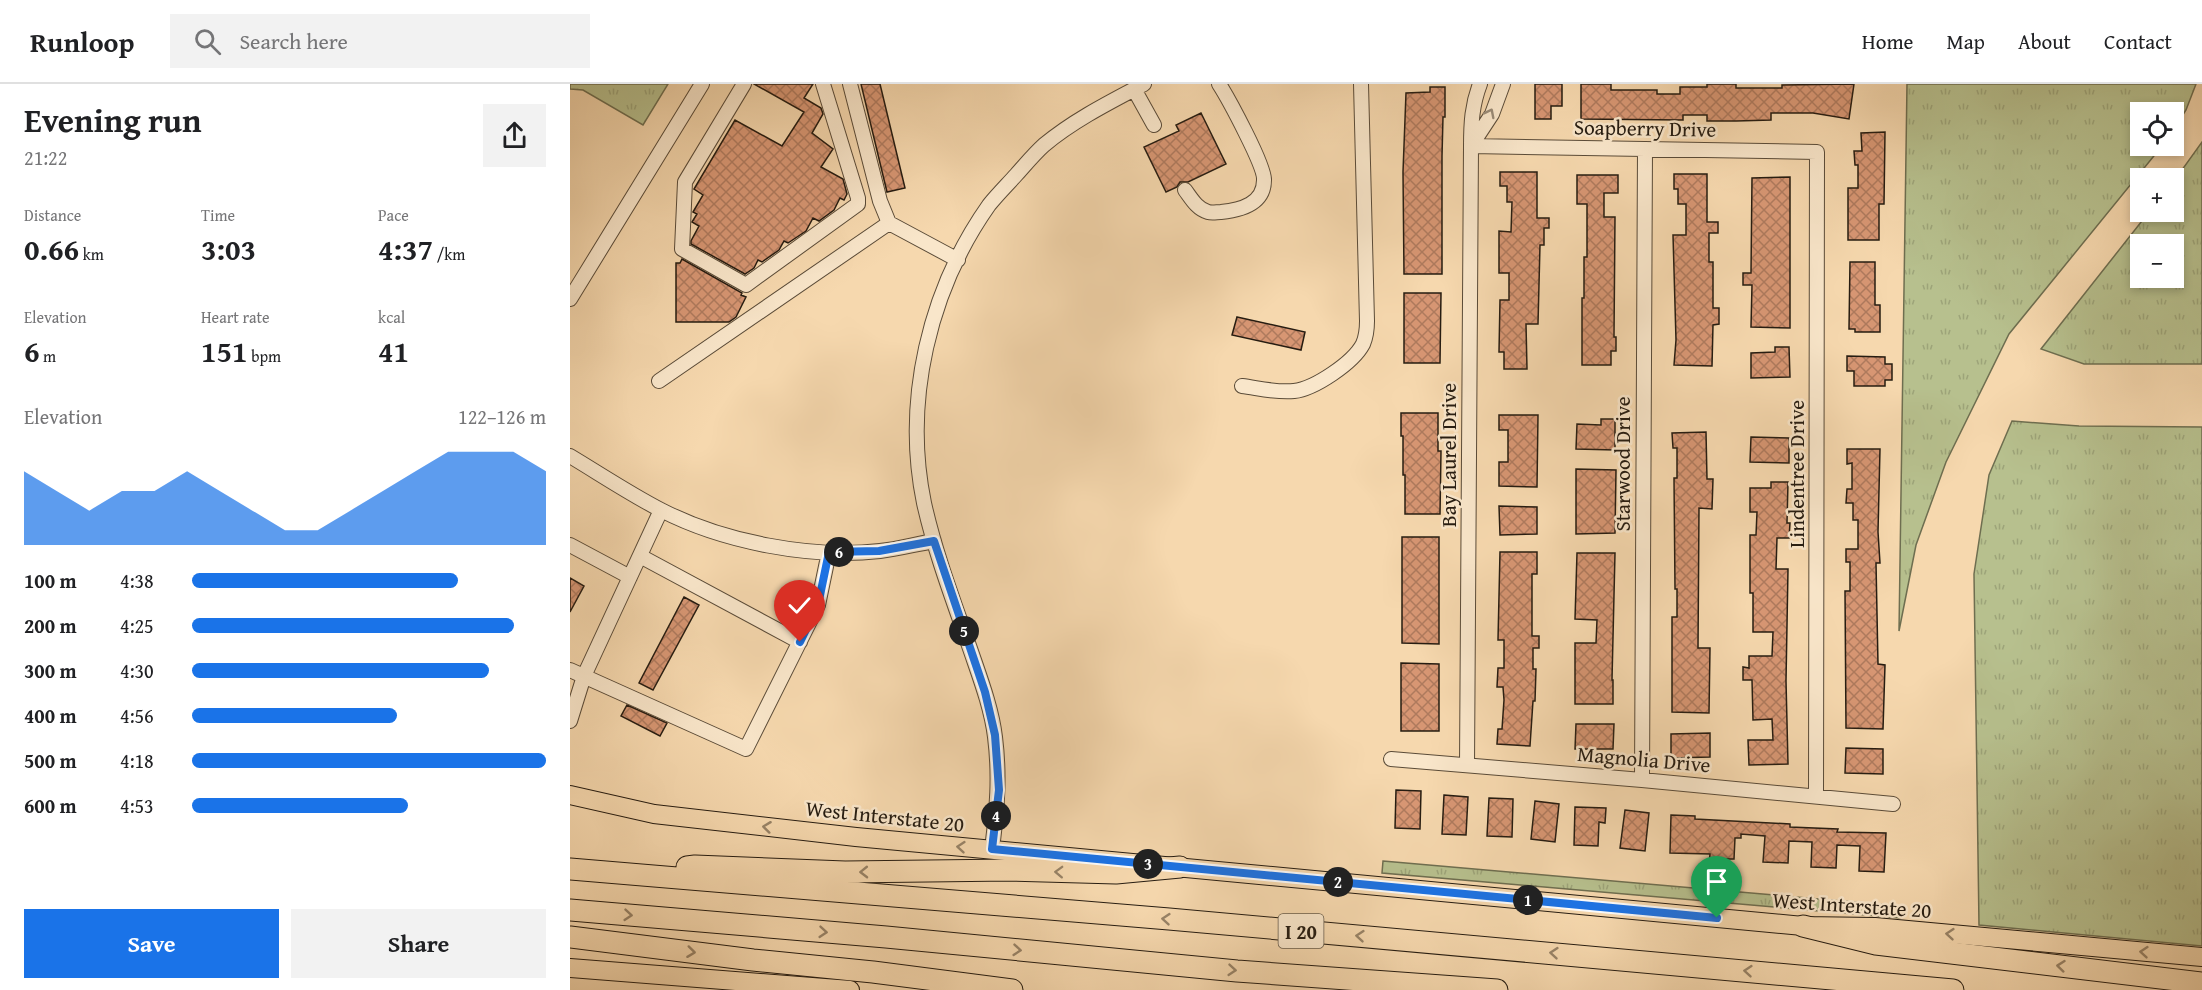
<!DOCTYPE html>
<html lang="en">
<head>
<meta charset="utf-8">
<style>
	body { margin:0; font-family:"Gentium Book Plus",serif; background:#f2f2f2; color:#202124; height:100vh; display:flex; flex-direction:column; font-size:22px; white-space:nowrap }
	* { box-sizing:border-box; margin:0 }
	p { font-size:20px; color:#757577 }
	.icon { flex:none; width:33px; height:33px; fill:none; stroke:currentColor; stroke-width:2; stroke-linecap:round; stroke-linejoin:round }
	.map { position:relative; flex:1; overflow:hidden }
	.drawer { display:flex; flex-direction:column; background:#fff; width:570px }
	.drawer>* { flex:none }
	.buttons { position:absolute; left:1560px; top:18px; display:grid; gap:12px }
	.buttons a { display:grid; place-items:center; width:54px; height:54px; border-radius:0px; background:#fff; box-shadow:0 3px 9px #0003; font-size:30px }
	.pin { position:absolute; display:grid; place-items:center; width:51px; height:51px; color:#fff; margin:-62px -26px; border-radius:50% 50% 50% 0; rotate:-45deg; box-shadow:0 0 6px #0007 }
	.pin .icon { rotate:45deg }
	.km { position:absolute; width:30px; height:30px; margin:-15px; border-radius:50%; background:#222; color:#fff; font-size:16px; line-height:30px; text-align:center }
	.round { display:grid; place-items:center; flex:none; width:63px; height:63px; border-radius:0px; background:#f2f2f2 }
	.summary { display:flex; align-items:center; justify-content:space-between; height:102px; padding:0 24px }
	h1 { font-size:33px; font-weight:600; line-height:45px }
	.figures { display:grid; grid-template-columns:repeat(3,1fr); gap:9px; height:102px; padding:6px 24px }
	.figures div { display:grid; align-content:center }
	.figures b { font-size:30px; font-weight:600 }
	.figures small { font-size:16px; font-weight:400 }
	.figures p { font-size:16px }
	.chart { height:168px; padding:12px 24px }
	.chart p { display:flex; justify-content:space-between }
	.chart svg { width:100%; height:108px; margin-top:6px; fill:#1a73e8; opacity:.7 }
	.button { display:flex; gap:12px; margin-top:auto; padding:12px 24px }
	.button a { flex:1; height:69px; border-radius:0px; background:#1a73e8; color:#fff; font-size:24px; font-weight:600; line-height:69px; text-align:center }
	.button a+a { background:#f2f2f2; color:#202124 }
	ul { padding:0 24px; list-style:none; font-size:20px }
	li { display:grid; grid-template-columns:96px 72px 1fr; align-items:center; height:45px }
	li i { height:15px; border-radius:8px; background:#1a73e8 }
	header { display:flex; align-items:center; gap:36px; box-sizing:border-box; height:84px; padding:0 30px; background:#fff; border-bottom:2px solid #e0e0e0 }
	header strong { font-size:28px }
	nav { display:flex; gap:33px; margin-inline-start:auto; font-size:21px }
	.search { width:420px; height:54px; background:#f2f2f2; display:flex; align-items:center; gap:15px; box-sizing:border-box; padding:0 21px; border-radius:0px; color:#757577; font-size:22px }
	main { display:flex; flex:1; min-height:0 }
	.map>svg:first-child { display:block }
	.grass { fill:url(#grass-tufts); stroke:#6e6e50; stroke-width:1.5; fill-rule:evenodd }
	.building { fill:url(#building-cross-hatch); stroke:#261c11; stroke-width:1.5 }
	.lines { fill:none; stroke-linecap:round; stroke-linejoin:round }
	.minor-casing { stroke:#5a4b38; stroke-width:16 }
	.major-casing { stroke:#261c11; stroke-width:20 }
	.highway-casing { stroke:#261c11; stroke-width:23 }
	.minor { stroke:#f9e6ca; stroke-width:14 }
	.major { stroke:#f6d8ae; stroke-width:18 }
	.highway { stroke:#f6d8ae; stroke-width:21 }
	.oneway { stroke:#9a8b77 }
	.oneway2 { stroke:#988367 }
	.route-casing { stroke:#fff; stroke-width:12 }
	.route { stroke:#1a73e8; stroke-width:8 }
	.labels { text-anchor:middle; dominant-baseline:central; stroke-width:5; stroke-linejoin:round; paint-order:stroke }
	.shield { fill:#f9e6ca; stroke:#655948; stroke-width:1.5 }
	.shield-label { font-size:20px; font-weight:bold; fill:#261c11 }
	.street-label { font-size:21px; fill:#261c11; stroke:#f9e6ca }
</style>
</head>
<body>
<header>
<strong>Runloop</strong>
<div class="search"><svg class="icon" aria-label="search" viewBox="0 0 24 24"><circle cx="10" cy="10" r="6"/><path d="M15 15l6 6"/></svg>Search here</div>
<nav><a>Home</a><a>Map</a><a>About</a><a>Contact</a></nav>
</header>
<main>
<section class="drawer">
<div class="summary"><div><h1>Evening run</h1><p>21:22</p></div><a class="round"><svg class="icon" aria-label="share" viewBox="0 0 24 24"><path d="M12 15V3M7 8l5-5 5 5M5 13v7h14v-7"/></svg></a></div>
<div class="figures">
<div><p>Distance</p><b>0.66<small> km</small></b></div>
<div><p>Time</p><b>3:03</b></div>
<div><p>Pace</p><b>4:37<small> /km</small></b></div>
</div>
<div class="figures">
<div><p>Elevation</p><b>6<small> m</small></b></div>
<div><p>Heart rate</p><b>151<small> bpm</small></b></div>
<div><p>kcal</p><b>41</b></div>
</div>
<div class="chart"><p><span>Elevation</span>122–126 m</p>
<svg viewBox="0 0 160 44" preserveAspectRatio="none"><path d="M0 44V14L10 22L20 30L30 22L40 22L50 14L60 22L70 30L80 38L90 38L100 30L110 22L120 14L130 6L140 6L150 6L160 14V44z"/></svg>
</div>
<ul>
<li><b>100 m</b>4:38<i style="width:75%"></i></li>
<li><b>200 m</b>4:25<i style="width:91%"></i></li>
<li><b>300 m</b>4:30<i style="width:84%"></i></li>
<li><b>400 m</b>4:56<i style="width:58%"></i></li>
<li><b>500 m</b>4:18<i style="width:100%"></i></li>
<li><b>600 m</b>4:53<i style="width:61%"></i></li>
</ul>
<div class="button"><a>Save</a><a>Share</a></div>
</section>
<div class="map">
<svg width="1632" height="906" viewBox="0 0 1632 906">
	<defs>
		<pattern id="grass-tufts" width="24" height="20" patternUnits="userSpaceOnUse" patternTransform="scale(1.5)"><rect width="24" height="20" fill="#b7c08e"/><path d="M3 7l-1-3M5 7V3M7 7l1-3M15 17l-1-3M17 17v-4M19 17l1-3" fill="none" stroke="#9da479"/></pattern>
		<pattern id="building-cross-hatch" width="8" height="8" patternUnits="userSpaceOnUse" patternTransform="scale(1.5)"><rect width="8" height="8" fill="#d79673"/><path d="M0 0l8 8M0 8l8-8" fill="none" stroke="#ae7a5d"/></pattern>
	</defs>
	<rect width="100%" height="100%" fill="#f6d8ae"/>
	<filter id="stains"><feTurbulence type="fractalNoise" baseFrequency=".00333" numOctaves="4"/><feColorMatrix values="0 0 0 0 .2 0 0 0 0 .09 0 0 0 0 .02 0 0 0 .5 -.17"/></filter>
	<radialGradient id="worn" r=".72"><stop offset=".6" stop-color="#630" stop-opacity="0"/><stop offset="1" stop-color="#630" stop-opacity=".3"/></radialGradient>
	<!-- grass -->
	<path class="grass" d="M0,0H98L73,41L13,6L0,5Z
		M1337,0H1626L1616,26L1604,45V28H1570V62H1592L1439,250L1376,378L1346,461L1329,547Z
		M1632,58V280H1514L1471,265L1579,128H1604V97ZM1570,160H1604V194H1570Z
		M1442,337L1509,342L1632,343V862L1409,841L1404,490L1419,391Z
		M813,777L1330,822V834L812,789Z"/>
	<!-- building -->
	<path class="building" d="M184,0H243L234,14L251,24L253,30L242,49L263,65L251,83L273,95L277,110L274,116L270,114L264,126L249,137L243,134L236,147L218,159L214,157L209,166L192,178L188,176L184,184L175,190L121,160V157L129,142L122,138L127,130L123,128L133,111L124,105L165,36L212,62L234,28Z
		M291,0H310L335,104L317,108Z
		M965,0H992V22H981V35H965Z
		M1011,0H1041V6H1087V10H1110V3H1137V0H1166V4H1212V1L1284,0L1279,35L1243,29H1201V36L1166,37H1137V31H1113V36L1011,35Z
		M860,3H875V33H873L872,72V190H834L833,88L836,9L860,8Z
		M631,29L656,80L618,98H610L607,103L596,108L574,63L609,47L606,41Z
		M1315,48L1314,120H1309V156H1278V104H1288V81H1285L1284,67H1292L1291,49Z
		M930,88H967V134H979V144H974V161H970L968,240H956L957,285H934V268H929L930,216H939V189H929V147L941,148L942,118H937V102H930Z
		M1104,90H1137V138H1148V149H1139V178H1143V224H1149V240L1143,241L1142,282L1104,281L1106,256L1103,151H1116V120H1108V105H1104Z
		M1007,91H1048V109H1034V133H1045L1044,253H1046V267H1041V281H1012V214H1014V173H1017V120H1007Z
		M1220,93V244L1181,243L1182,201H1173V189H1181L1182,94Z
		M112,175L172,209L171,211L176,213L166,233L159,238H106V179H110Z
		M1280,178H1305V221H1310V248H1285V245H1279Z
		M834,209H871L870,279H834Z
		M667,233L735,248L731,266L662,251Z
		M1205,263H1219L1220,293L1181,294V269L1205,268Z
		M1277,272L1315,273V280H1322V296H1315V302H1284V287H1277Z
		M831,329H868V367H871L870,430H835V391H833V352H831Z
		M929,331H968L967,403L929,402V378H938V346H929Z
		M1031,335H1045V366L1006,365L1007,340L1031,341Z
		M1136,348L1137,395H1143L1142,425L1129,424L1128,564H1140L1139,629L1102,628V533H1107V505H1105L1104,394H1107V364H1103L1102,349Z
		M1181,353L1219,354V379L1180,378Z
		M1277,365H1310L1308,448L1310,479H1306L1308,580L1315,581L1313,645L1276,644L1275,507H1280V478H1276V465H1288V436H1283V419H1276L1277,405H1282V379L1277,380Z
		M1006,385L1046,386L1045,449L1006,450Z
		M1201,398H1218L1217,439H1220L1219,454H1207L1206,485H1218L1216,597L1218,680L1179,681L1178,656H1203L1202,635L1183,636L1182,596H1173V583L1179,584V572H1202L1203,548H1183V509H1180V451H1186L1187,428H1180V404H1201Z
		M929,422L967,423V450L930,451Z
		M832,453H869V560L832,559Z
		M930,468H967V490H962V552H969V564H963V585H966L965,617H963L960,662L927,660L928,645H932L934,616L933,603H927L928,584H934V556H928Z
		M1007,469H1045L1042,596H1043V620H1005V559H1026L1027,536L1005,535Z
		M0,494L14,502L0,528Z
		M114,513L129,521L83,606L69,599Z
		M831,579L869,580V647H831Z
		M57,621L97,639L90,652L51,632Z
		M1006,640H1044L1043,665H1005Z
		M1140,649V673L1101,674V650Z
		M1276,664L1313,665V690L1275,689Z
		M826,706L851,707L850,745L825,744Z
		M874,711L898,713L896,751L872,750Z
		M919,714L943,715L942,753L917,752Z
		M965,717L989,720L985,758L961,755Z
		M1005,723L1036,724L1035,739L1029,738L1028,762L1004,761Z
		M1055,726L1079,729L1075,767L1050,764Z
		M1101,731L1125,732V735L1220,740V743L1268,745L1267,748L1316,749L1314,788L1289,787L1290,762L1267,761L1266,784L1241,783L1242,758L1219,757L1218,779L1193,778L1195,752L1171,750V754H1165L1164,775H1154V782L1139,781L1140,770L1100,769Z"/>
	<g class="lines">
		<defs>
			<path id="minor" d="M174,0L115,98L112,165L176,201L288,120V114L253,0
				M280,0L310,117L319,139L388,176
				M910,0C902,21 901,39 901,62L922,30L933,0
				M564,5L584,41
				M615,106C621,114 627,125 638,128C642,129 647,128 651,128C671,126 694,120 694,96C695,82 658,14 649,0
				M0,215L132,0
				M89,297L319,139
				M672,302C688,304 707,309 724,307C744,305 783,279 793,260C796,253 797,246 797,237L791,0
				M0,372C30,390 60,410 91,426C153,458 241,475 310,467C328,465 346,460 364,457
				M0,461L60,493
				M70,472L230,558
				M0,586L176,665L248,521L259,468
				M0,637L14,592L91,426
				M821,675L1072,696L1323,720
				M897,681L901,62L1247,68L1246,712
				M1072,696L1075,65
				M422,765C427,725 430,693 425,653C422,628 413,602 405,579C387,526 366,473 354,419C333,317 359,206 419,121C427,111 437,101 446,91C455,81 464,70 474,61C504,36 540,18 574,0"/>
			<path id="major" d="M0,711L84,730L286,753L1233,842L1305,843L1632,873
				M0,884L280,906"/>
			<path id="highway" d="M117,783L125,782L275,788L441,786L546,789L610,783
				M0,785L599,835L1383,906
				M0,826L316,853L667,887L927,906
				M1233,842L1306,860L1632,899
				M0,853L183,876L303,888L442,906"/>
		</defs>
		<!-- minor casing -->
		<use href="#minor" class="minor-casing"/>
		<!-- major casing -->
		<use href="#major" class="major-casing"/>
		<!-- highway casing -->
		<use href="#highway" class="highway-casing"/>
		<!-- minor -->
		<use href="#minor" class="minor"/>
		<!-- major -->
		<use href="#major" class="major"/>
		<!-- highway -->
		<use href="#highway" class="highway"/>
	</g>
	<!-- one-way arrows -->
	<defs><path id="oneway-chevron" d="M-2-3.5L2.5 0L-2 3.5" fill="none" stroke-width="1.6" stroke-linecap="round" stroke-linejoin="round" transform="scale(1.5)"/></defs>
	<use class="oneway" href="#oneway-chevron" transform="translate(920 29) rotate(-63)"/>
	<g class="oneway2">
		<use href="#oneway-chevron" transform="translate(197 743) rotate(-173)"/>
		<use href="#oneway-chevron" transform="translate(391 763) rotate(-175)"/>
		<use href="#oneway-chevron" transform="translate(294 788) rotate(179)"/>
		<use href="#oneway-chevron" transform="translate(489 788) rotate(-178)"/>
		<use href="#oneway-chevron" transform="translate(58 831) rotate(5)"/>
		<use href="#oneway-chevron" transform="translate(596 835) rotate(-175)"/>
		<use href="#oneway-chevron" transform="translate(253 848) rotate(5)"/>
		<use href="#oneway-chevron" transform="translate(1380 850) rotate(-175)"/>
		<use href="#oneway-chevron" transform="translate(790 852) rotate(-175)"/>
		<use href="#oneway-chevron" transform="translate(447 866) rotate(5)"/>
		<use href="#oneway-chevron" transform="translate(121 868) rotate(7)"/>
		<use href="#oneway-chevron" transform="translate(1574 868) rotate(-175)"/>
		<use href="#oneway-chevron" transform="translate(984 869) rotate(-175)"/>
		<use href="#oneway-chevron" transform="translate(1491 882) rotate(-174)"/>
		<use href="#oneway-chevron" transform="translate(662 886) rotate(5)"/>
		<use href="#oneway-chevron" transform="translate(1178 887) rotate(-175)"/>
	</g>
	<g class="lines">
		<defs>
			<path id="route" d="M230,558L248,521L259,468L309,467L364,457L415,608L425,651L429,706L422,765L1147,834"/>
		</defs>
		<!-- route casing -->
		<use href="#route" class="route-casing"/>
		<!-- route -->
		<use href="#route" class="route"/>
	</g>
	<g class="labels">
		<!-- shield labels -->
		<rect class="shield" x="708.5" y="830" width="45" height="34" rx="4.5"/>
		<g class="shield-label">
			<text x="731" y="847">I 20</text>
		</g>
		<!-- street labels -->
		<g class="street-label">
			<text transform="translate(1075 44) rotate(1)">Soapberry Drive</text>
			<text transform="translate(878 371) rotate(-90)">Bay Laurel Drive</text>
			<text transform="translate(1052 380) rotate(-90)">Starwood Drive</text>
			<text transform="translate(1226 390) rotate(-90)">Lindentree Drive</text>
			<text transform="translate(1074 675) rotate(5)">Magnolia Drive</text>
			<text transform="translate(315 732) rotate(6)">West Interstate 20</text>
			<text transform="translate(1282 821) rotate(4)">West Interstate 20</text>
		</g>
	</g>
	<rect width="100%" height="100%" filter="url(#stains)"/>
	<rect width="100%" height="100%" fill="url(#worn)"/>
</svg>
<div class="buttons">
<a><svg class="icon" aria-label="locate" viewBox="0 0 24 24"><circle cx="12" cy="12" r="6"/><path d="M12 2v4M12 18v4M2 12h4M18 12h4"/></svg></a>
<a>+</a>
<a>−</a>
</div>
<div class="pin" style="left:1147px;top:834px;background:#1e9e55"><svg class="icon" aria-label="arrive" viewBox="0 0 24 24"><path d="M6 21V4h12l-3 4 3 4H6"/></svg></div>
<div class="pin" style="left:230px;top:558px;background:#d93025"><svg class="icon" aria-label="check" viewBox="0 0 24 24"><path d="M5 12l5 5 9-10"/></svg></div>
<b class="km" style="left:958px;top:816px">1</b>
<b class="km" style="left:768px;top:798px">2</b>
<b class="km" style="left:578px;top:780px">3</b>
<b class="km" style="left:426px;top:732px">4</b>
<b class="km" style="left:394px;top:547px">5</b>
<b class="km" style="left:269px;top:468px">6</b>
</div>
</main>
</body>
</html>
